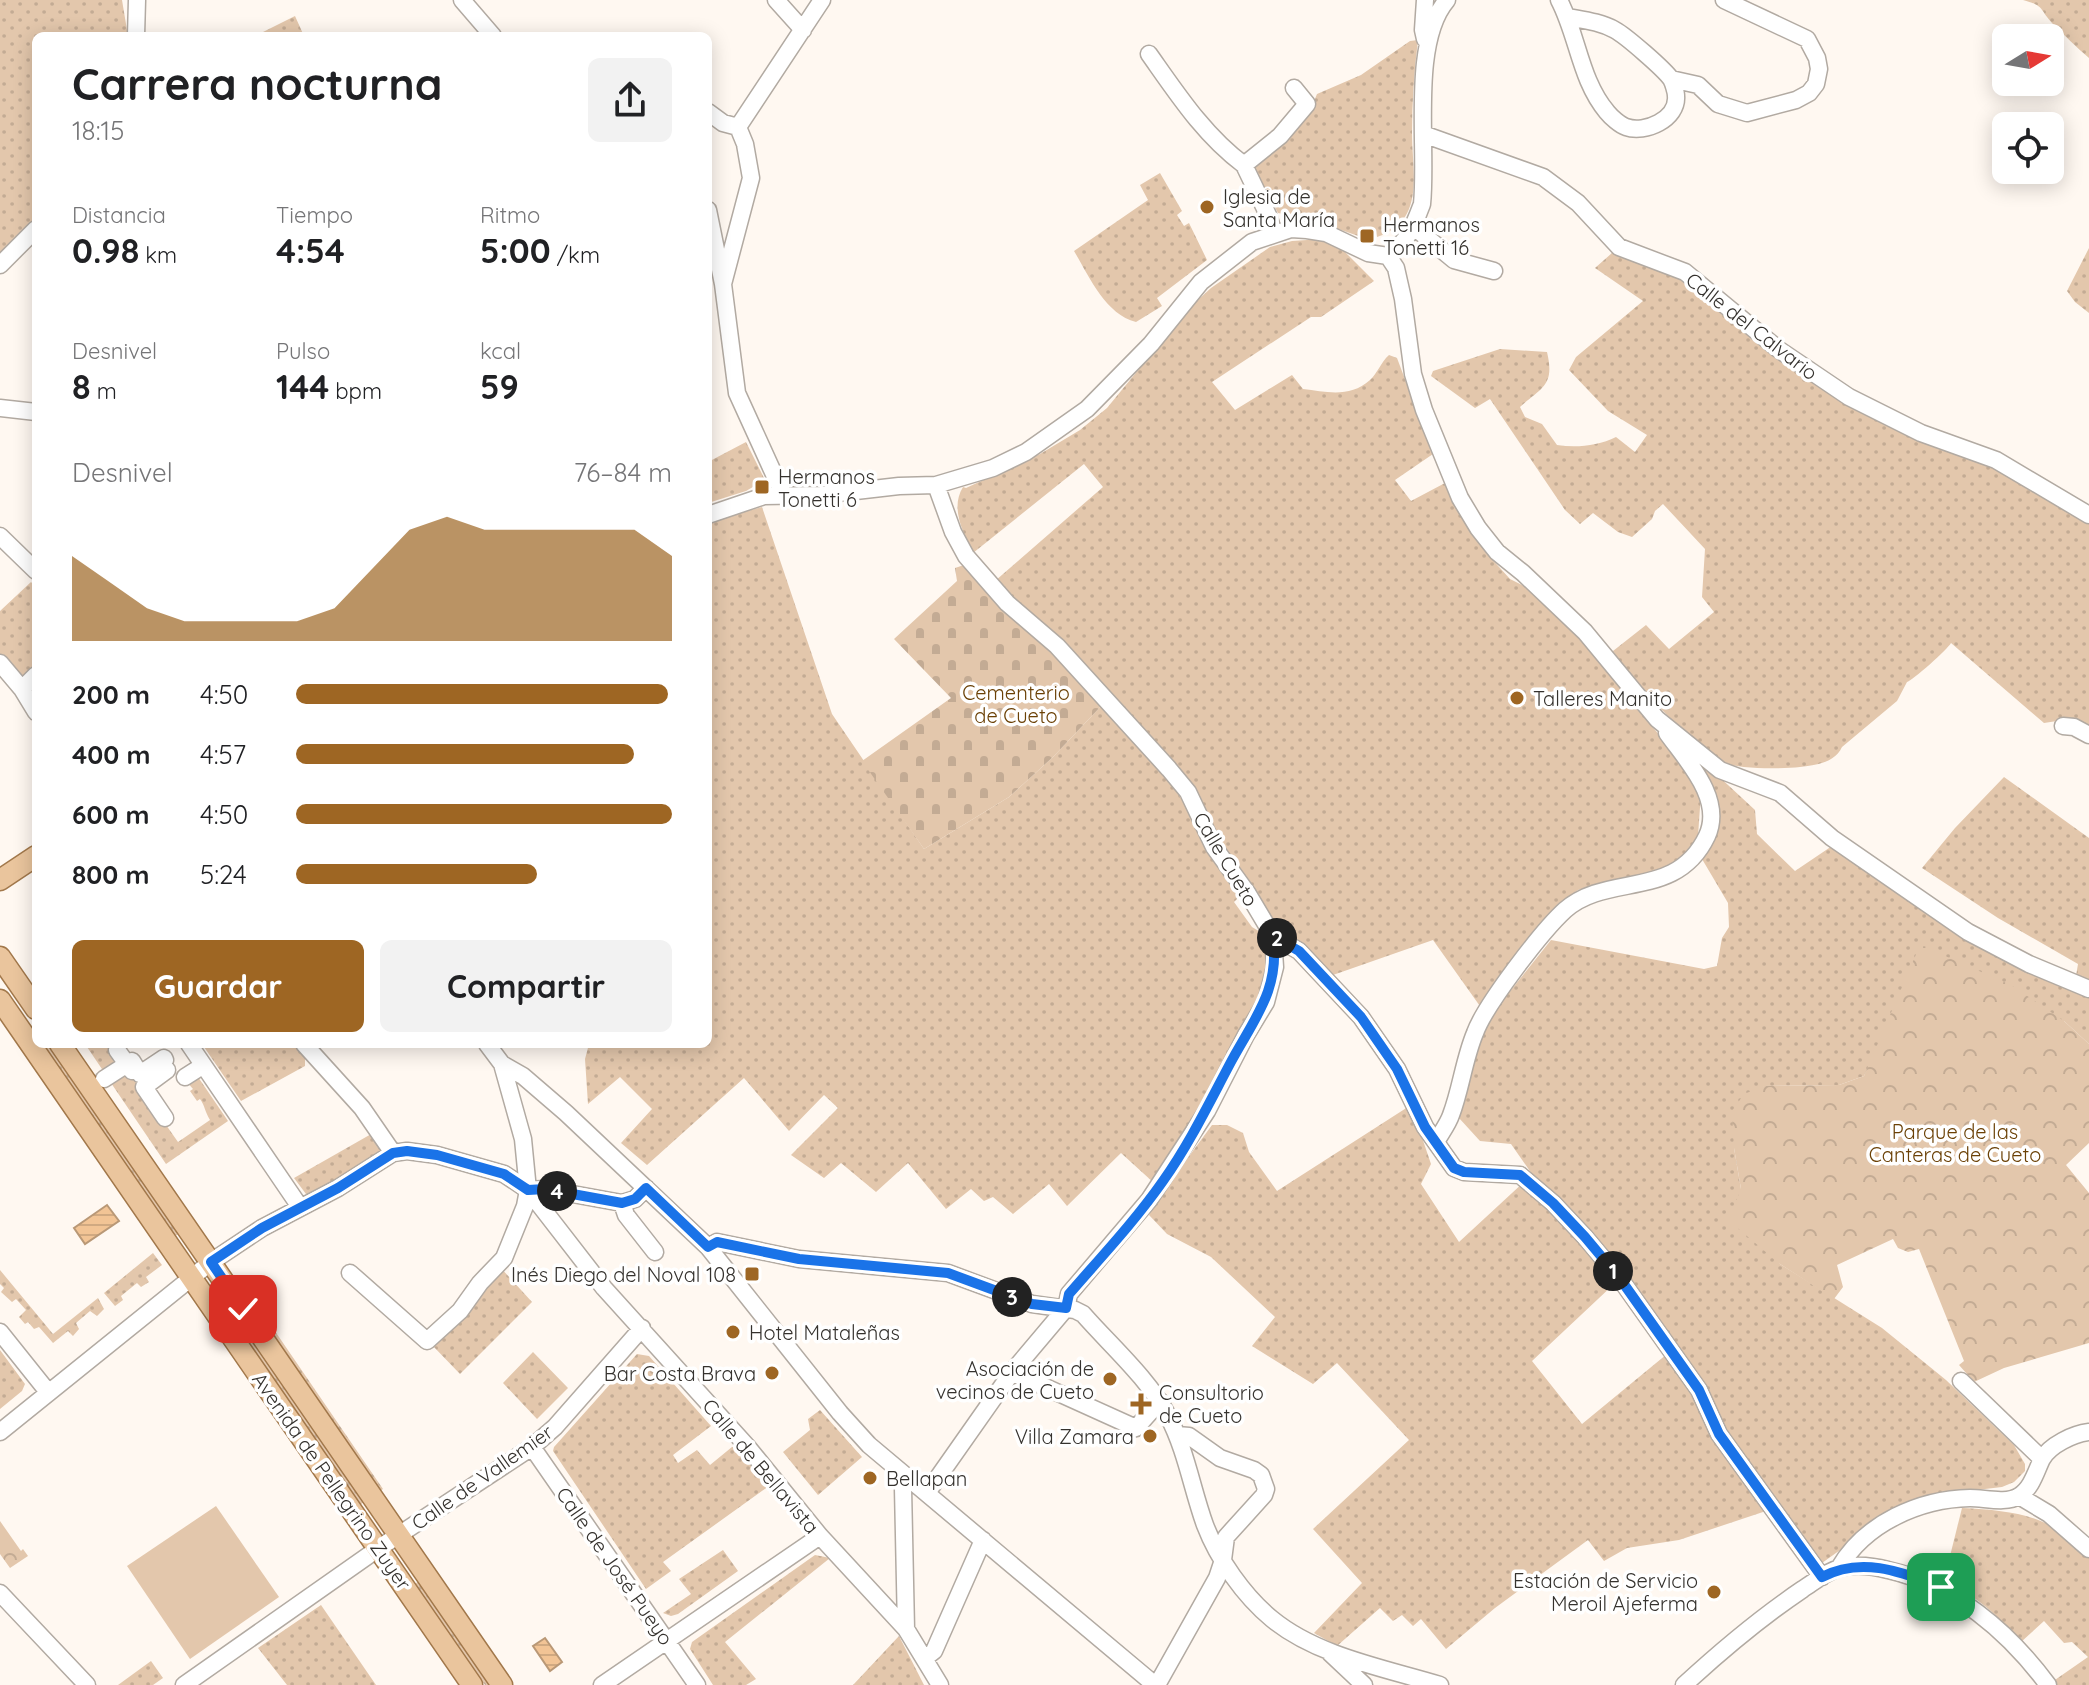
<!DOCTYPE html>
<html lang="es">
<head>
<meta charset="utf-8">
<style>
	body { margin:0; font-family:Quicksand,sans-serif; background:#f2f2f2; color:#202124; height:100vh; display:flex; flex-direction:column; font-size:30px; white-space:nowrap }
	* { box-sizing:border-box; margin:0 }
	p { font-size:26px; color:#757577 }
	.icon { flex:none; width:44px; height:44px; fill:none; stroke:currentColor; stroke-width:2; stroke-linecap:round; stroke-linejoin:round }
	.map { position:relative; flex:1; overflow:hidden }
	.details { position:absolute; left:32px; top:32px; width:680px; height:1016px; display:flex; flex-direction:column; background:#fff; border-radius:12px; box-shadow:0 4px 20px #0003 }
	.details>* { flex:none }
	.needle { width:52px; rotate:79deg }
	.controls { position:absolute; left:1992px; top:24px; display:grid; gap:16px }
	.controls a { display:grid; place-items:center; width:72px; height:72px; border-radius:12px; background:#fff; box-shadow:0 4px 20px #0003; font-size:40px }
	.pin { position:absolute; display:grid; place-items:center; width:68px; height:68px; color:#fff; margin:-34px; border-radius:16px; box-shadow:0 4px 12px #0006 }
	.km { position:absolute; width:40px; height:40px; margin:-20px; border-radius:50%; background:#222; color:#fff; font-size:22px; line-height:40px; text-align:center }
	.round { display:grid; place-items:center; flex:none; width:84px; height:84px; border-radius:12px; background:#f2f2f2 }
	.head { display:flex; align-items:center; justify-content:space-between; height:136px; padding:0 40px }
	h1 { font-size:44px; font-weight:700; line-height:60px }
	.stats { display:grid; grid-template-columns:repeat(3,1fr); gap:12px; height:136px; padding:8px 40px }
	.stats div { display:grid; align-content:center }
	.stats b { font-size:34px; font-weight:700 }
	.stats small { font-size:22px; font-weight:400 }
	.stats p { font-size:22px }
	.chart { height:224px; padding:16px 40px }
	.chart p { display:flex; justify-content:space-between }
	.chart svg { width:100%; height:144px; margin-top:8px; fill:#9e6623; opacity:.7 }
	.primary-button { display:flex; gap:16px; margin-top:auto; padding:16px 40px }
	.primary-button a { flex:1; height:92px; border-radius:12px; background:#9e6623; color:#fff; font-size:32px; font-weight:700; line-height:92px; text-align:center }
	.primary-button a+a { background:#f2f2f2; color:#202124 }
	ul { padding:0 40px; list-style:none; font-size:26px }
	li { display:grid; grid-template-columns:128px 96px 1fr; align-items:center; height:60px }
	li i { height:20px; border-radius:10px; background:#9e6623 }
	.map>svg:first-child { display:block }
	.grass { fill:url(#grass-dots) }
	.cemetery { fill:url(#cemetery-stones) }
	.park { fill:url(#park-crowns) }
	.pitch { fill:#e3c7ac }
	.water { fill:url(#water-rules); stroke:#b99876; stroke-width:2 }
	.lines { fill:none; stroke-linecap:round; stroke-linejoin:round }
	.minor-casing { stroke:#b2aaa2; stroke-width:19 }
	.major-casing { stroke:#a2784b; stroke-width:23 }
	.minor { stroke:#fff; stroke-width:16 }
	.major { stroke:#eac59d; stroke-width:20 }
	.route-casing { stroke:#fff; stroke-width:16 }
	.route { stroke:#1a73e8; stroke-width:10 }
	.poi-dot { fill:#9e6623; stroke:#fff; stroke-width:3 }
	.labels { text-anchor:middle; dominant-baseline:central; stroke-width:7; stroke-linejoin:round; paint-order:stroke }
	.poi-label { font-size:20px; fill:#35322e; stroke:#fff; text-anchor:start }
	.street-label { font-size:20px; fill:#35322e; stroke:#fff }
	.park-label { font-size:20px; fill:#6b4106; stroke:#fff }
</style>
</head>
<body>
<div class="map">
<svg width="2089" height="1685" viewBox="0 0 2089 1685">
	<defs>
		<pattern id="grass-dots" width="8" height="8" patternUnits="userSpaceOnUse" patternTransform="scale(2)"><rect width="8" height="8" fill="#e3c7ac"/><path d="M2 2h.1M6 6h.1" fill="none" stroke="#c3ab94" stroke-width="1.8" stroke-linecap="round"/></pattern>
		<pattern id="cemetery-stones" width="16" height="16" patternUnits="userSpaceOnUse" patternTransform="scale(2)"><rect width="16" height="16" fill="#e3c7ac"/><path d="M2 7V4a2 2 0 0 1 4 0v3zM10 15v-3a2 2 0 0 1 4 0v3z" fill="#c3ab94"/></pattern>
		<pattern id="park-crowns" width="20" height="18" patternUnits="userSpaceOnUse" patternTransform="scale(2)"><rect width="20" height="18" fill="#e3c7ac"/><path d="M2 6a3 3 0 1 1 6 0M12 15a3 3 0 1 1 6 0" fill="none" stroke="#c3ab94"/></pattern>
		<pattern id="water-rules" width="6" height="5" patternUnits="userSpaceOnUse" patternTransform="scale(2)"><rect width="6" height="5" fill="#f2c495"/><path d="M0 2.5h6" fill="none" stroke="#d0a981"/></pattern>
	</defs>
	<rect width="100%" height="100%" fill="#fff8f1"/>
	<!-- grass -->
	<path class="grass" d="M0,0H122L128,36H36V223L0,259Z
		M2023,0H2089V58C2076,47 2063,34 2052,23C2039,9 2045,6 2023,0Z
		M295,16L304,36H255Z
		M1418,40C1414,71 1412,103 1412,134C1412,172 1426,221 1377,237L1376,233H1365L1364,238L1307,218L1278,213L1252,166L1310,111L1317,94L1361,75L1410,41Z
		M1160,173L1182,211L1177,215L1184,226L1189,223L1207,260L1157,298L1162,306L1136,322C1105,314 1089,276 1074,251L1148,200L1140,185Z
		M1322,239L1343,250L1374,281L1321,317H1311L1212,382L1235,410L1292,375L1303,389C1327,392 1350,398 1370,380C1377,374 1381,362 1389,355L1397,358L1433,454L1395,480L1411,501L1445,483L1452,500L1490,557L1510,579L1532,590L1598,656L1622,690L1675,754L1701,793L1698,836L1684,858L1660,875L1607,882L1578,890L1558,904L1482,1009L1433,940L1333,975L1274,924L1255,889L1226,852L1178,766L995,581L1103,487L1084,464L973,553C963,532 950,508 963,487L966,488L1040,454L1080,430L1107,408L1189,308L1211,288L1270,247L1292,241Z
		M2089,248V313L2075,302L2067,291Z
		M1612,253L1646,263L1691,283L1874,416L1931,445L1993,467L2089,521V730L2070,719L2044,723L1951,643C1948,649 1912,681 1907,682L1897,701L1842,747C1835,763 1815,765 1800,767C1780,769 1731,770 1714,759C1704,753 1696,742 1687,734C1659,708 1634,683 1613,651L1646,625L1669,649L1714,612L1702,597L1705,549L1663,504L1655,511L1652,519L1632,537L1618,532L1593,513L1580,524L1565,510L1490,399L1475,408L1431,376L1433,371L1500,349L1547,352C1555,386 1542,387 1520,407L1525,417L1542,424L1557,445C1576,448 1598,446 1616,437L1635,452L1647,435L1608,411L1569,370L1576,357L1643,301L1595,268Z
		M746,442L765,480L746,491L708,503V462Z
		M762,507L832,714L924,849L1009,797L1053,757L1105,702L1175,789L1242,894L1234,902L1252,927L1262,933L1268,950V986L1199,1112L1154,1183L1121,1153L1067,1206L1049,1184L1013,1214L993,1197L984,1201L971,1189L946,1209L908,1163L876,1192L841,1163L824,1178L791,1155L838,1108L824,1095L789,1131L744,1078L647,1165L621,1143L652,1109L620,1077L588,1104L585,1059L589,1044H708V522Z
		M31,582L36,587V667L23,678L0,659V611Z
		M1687,747L1755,810L1757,834L1795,871L1832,846L2089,997V1044L2064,1021L1871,1062L1864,1076L1839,1085L1764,1086L1734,1148L1741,1189L1780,1264L1882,1328L1946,1380L2014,1445L2025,1464V1471L2014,1482L2002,1487L1934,1495L1906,1503L1822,1563L1778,1508L1725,1430L1682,1351L1645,1301L1559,1199L1532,1174L1511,1144L1480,1141L1459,1118L1466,1088L1488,1019L1551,940L1704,969L1717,966L1722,938L1729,927L1728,903L1702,859L1713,834Z
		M2004,777L2089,838V981L2076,976L2078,964L1998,918L1922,868L1955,828Z
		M43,1044H49L180,1233L175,1236Z
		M85,1044H110L123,1063L106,1075Z
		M202,1044H297L305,1056V1066L241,1101Z
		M126,1068L178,1142L210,1120C205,1112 205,1106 200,1099L197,1101L190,1091L193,1089L186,1081L196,1074L228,1121L166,1164L109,1080Z
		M1411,1105L1431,1164L1421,1184L1459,1242L1525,1181L1545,1199L1614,1284L1532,1361L1582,1424L1667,1354L1766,1511L1679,1540L1627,1548L1604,1561L1588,1540L1495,1608L1446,1649L1421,1619L1413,1626L1402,1615L1393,1621L1380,1608L1337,1646L1314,1633L1362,1583L1313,1529L1409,1440L1337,1363L1313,1384L1252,1346L1275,1317L1211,1257L1167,1234L1149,1215L1162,1193L1212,1125H1227L1243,1133L1249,1152L1277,1191Z
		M373,1133L385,1152L309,1198L294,1178Z
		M153,1253L162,1265L146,1277L149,1282L141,1287L137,1283L121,1296L123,1300L115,1306L104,1293Z
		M500,1267L532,1302L460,1374L432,1345Z
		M0,1270L53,1334L98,1298L104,1309L97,1316L90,1311L76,1323L79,1329L73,1336L68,1331L53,1343L39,1327L34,1329L28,1322L25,1324L19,1317L26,1310L16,1299L12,1302L1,1292L4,1288L0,1284Z
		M253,1299L383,1489L380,1491L250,1301Z
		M234,1311L365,1501L360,1505L229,1314Z
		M0,1350L25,1384L22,1391L0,1409Z
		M533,1352L568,1388L537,1419L503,1383Z
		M637,1354L649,1356L711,1426L673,1455L678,1463L697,1450L710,1465L732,1447H736L769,1486L663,1562L671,1571L646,1589L553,1451L554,1447Z
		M820,1410L862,1457L818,1495L783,1452L810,1430L808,1419Z
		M1962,1508C2017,1511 2052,1515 2089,1557V1685H2055L2052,1682L2088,1657L2072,1642L2064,1643L2044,1621L2021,1642C1999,1618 1976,1592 1943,1584Z
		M723,1550L738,1571L678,1614L671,1616L663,1613L691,1594L679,1579Z
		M815,1555L830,1558L725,1642L756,1679L746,1685H713L690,1649L692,1642Z
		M420,1580L493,1685H485L415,1584Z
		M321,1605L376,1685H287L258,1648Z
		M899,1636L924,1685H853Z
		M151,1661L163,1678L153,1685H118Z"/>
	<!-- cemetery -->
	<path class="cemetery" d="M964,565C987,599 1020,622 1050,649C1070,665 1087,684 1105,702L1053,757L1009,797L924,849L862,761L951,698L894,639L957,581L955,568Z"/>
	<!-- park -->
	<path class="park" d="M1920,945L2011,985L2064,1021L2089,1044V1143L2066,1165L2089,1193V1343L2004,1368L1974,1382L1959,1365L1964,1361L1919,1249L1908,1252L1898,1248L1893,1239L1837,1265L1843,1287L1834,1299L1780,1264L1728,1220L1741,1189L1734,1148L1732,1111L1744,1094L1764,1086L1839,1085L1864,1076Z
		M0,1521L21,1551L23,1549L28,1556L10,1568L0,1554Z"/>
	<!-- pitch -->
	<path class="pitch" d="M216,1506L279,1597L190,1659L127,1566Z"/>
	<!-- water -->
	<path class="water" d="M107,1205L119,1221L85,1244L74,1228Z
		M545,1638L562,1662L550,1671L533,1646Z"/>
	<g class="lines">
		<defs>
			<path id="minor" d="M462,0L493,36
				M776,0L803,30
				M1559,0C1578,36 1580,80 1607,112C1611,117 1620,125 1626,127C1645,134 1678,119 1676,96C1676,92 1673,82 1671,79C1664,69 1626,36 1615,30C1601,22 1584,20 1568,17
				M136,36L137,0
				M1425,39L1423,30L1425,0
				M1149,54C1178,95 1204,135 1244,165
				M1671,79L1698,85L1718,104L1747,113L1796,100L1809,93L1816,84L1819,69L1817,58L1807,39L1724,0
				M708,112L723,123L738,127
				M1423,134L1543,177L1578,203L1619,247L1685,272L1778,349L1849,397L1921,433L1996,460L2089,515
				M708,210L723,284L737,393L783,494
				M1414,227L1454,260L1494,271
				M1274,233L1268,215L1244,165L1280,136L1307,104L1294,88
				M1388,256L1396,268L1403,299L1413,374L1424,410L1460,498L1478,528L1497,552L1523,573L1585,632L1657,719L1720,770L1780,793L1832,838L1968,932L2029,964L2089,989
				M0,265L36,229
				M723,284L751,178L745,144L738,127L822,0
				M0,408L36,412
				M708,515L764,496L821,495L899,486L936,485L993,468L1026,452L1087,409L1151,344L1201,282L1252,242L1291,229L1307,230L1326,233L1368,253L1388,256C1409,239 1413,228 1422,204C1428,148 1410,43 1447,0
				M0,536L36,571
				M0,663L22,689
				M36,675L22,689L36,712
				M2063,726L2074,727L2089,735
				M1273,936L1299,951L1361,1017L1397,1069L1425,1127L1454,1168L1464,1172L1520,1175L1553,1203L1585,1237L1621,1280L1699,1390L1719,1434L1822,1577
				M189,1044L300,1207
				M304,1044L362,1108L393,1153
				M487,1044L502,1064L523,1076L566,1113L708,1247L840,1413L869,1445L1155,1685
				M117,1050L132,1071
				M163,1066L167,1070L144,1087L165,1118
				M185,1077L196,1070
				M104,1079L132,1061L140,1074L164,1058L165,1060
				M1436,1142C1441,1133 1448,1124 1451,1115C1461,1089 1464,1059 1475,1033C1485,1005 1542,931 1565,910C1608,872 1676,901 1707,836C1724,799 1687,761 1667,733
				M528,1190L545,1189L622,1203L635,1199L646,1188
				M622,1203L626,1215L655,1252
				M708,1247L717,1242L799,1259L948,1273L1032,1304L1075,1310L1083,1314C1111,1346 1148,1378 1168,1416C1186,1450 1192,1489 1205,1525C1218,1559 1244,1596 1272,1619C1317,1656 1384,1668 1440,1685
				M350,1273L427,1341L460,1311L480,1283L504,1258L525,1206L528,1190L523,1139L502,1064
				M0,1332L48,1392
				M1012,1372L1136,1428L1160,1401
				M1961,1381L2042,1459
				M0,1432L211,1262L262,1228L338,1188L393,1153L407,1151L437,1155L504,1174L528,1190L604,1288L746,1445L820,1536L906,1629L940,1685
				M532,1447L697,1685
				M927,1493L1012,1372L1066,1308L1069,1294L1149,1200L1207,1111L1246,1035L1266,1002L1275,967L1273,936L1248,894L1214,847L1188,792L1169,769L1057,646L1007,603L966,556L953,532L936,485
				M2019,1496L2049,1514L2089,1549
				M1839,1568C1865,1523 1920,1499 1970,1498C1985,1498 2006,1504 2019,1496C2032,1488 2036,1471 2042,1459C2050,1445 2073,1434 2089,1432
				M0,1593L87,1685
				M906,1629L903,1488L909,1478
				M1330,1653L1364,1685
				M925,1658L934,1651L983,1540
				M184,1685L379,1548L532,1447L555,1427L642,1328
				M602,1685L820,1536
				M1157,1685L1217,1578L1223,1560L1226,1537L1264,1495L1266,1489L1261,1475L1254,1470L1220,1458L1189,1436L1177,1435
				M1684,1685C1722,1650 1760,1618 1803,1589C1814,1582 1827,1571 1840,1568C1855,1564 1873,1566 1888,1570C1954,1585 2008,1631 2048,1685"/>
			<path id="major" d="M0,880L36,856
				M0,957L36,1009
				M0,1000L472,1685
				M60,1044L502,1685"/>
		</defs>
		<!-- minor casing -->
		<use href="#minor" class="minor-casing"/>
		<!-- major casing -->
		<use href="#major" class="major-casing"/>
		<!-- minor -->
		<use href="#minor" class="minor"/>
		<!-- major -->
		<use href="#major" class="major"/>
	</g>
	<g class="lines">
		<defs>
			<path id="route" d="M243,1309L211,1262L262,1228L338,1188L393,1153L407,1151L437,1155L504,1174L528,1190L545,1189L622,1203L635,1199L646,1188L708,1247L717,1242L799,1259L948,1273L1032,1304L1066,1308L1069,1294C1101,1257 1135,1221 1163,1181C1190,1143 1210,1101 1232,1060C1256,1016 1280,989 1273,936L1299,951L1361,1017L1397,1069L1425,1127L1454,1168L1464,1172L1520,1175L1553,1203L1585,1237L1621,1280L1699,1390L1719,1434L1822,1577C1862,1556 1901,1572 1941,1587"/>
		</defs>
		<!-- route casing -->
		<use href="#route" class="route-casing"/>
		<!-- route -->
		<use href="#route" class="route"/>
	</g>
	<!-- markers -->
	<g class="poi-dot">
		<circle cx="1207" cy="207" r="8"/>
		<rect x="1359" y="228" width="16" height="16" rx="4"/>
		<rect x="754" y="479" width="16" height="16" rx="4"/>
		<circle cx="1517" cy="698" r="8"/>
		<rect x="744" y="1266" width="16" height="16" rx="4"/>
		<circle cx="733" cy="1332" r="8"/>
		<circle cx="772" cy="1373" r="8"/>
		<circle cx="1110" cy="1379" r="8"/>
		<path d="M1137 1392h8v8h8v8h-8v8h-8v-8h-8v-8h8z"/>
		<circle cx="1150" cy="1436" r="8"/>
		<circle cx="870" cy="1478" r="8"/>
		<circle cx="1714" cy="1592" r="8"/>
	</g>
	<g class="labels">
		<!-- poi labels -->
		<g class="poi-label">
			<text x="1223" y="196">Iglesia de<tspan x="1223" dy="23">Santa María</tspan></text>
			<text x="1383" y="224">Hermanos<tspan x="1383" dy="23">Tonetti 16</tspan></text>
			<text x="778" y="476">Hermanos<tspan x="778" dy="23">Tonetti 6</tspan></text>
			<text x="1533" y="698">Talleres Manito</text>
			<text x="736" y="1274" text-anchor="end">Inés Diego del Noval 108</text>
			<text x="749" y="1332">Hotel Mataleñas</text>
			<text x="1094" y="1368" text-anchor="end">Asociación de<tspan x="1094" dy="23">vecinos de Cueto</tspan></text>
			<text x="756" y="1373" text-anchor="end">Bar Costa Brava</text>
			<text x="1159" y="1392">Consultorio<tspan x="1159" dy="23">de Cueto</tspan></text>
			<text x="1134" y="1436" text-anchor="end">Villa Zamara</text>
			<text x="886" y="1478">Bellapan</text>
			<text x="1698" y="1580" text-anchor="end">Estación de Servicio<tspan x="1698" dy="23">Meroil Ajeferma</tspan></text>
		</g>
		<!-- street labels -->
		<g class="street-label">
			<text transform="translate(1752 326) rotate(38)">Calle del Calvario</text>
			<text transform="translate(1226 859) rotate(59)">Calle Cueto</text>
			<text transform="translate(761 1466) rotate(50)">Calle de Bellavista</text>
			<text transform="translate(482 1477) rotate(-35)">Calle de Vallemier</text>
			<text transform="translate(332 1481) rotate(55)">Avenida de Pellegrino Zuyer</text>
			<text transform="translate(615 1566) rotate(55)">Calle de José Pueyo</text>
		</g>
		<!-- park labels -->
		<g class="park-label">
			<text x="1016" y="692">Cementerio<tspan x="1016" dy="23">de Cueto</tspan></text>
			<text x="1955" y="1131">Parque de las<tspan x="1955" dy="23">Canteras de Cueto</tspan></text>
		</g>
	</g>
</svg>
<div class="controls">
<a><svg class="needle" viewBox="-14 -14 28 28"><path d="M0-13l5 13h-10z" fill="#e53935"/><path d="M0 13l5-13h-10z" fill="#757577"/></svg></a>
<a><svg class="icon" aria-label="locate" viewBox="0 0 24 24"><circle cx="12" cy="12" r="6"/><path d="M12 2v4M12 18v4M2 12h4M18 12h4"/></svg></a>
</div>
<div class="pin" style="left:1941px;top:1587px;background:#1e9e55"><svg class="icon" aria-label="arrive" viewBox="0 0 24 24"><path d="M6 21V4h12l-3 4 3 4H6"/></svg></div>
<div class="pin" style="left:243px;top:1309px;background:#d93025"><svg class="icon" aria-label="check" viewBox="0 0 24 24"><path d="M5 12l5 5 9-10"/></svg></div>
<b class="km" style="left:1613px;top:1271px">1</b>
<b class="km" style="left:1277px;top:938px">2</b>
<b class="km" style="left:1012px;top:1297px">3</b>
<b class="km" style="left:557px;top:1191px">4</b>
<section class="details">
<div class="head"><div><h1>Carrera nocturna</h1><p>18:15</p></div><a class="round"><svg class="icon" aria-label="share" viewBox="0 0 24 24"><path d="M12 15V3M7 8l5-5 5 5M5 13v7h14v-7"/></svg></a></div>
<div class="stats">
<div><p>Distancia</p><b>0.98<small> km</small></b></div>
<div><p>Tiempo</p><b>4:54</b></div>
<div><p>Ritmo</p><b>5:00<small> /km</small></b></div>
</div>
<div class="stats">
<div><p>Desnivel</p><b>8<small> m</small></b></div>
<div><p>Pulso</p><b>144<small> bpm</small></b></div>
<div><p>kcal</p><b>59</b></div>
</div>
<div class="chart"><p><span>Desnivel</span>76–84 m</p>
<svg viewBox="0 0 160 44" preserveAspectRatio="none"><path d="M0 44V18L10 26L20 34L30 38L40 38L50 38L60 38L70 34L80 22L90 10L100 6L110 10L120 10L130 10L140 10L150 10L160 18V44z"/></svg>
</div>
<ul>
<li><b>200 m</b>4:50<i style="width:99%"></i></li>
<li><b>400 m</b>4:57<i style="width:90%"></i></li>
<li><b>600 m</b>4:50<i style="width:100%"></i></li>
<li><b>800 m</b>5:24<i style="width:64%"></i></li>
</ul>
<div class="primary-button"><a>Guardar</a><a>Compartir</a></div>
</section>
</div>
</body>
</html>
